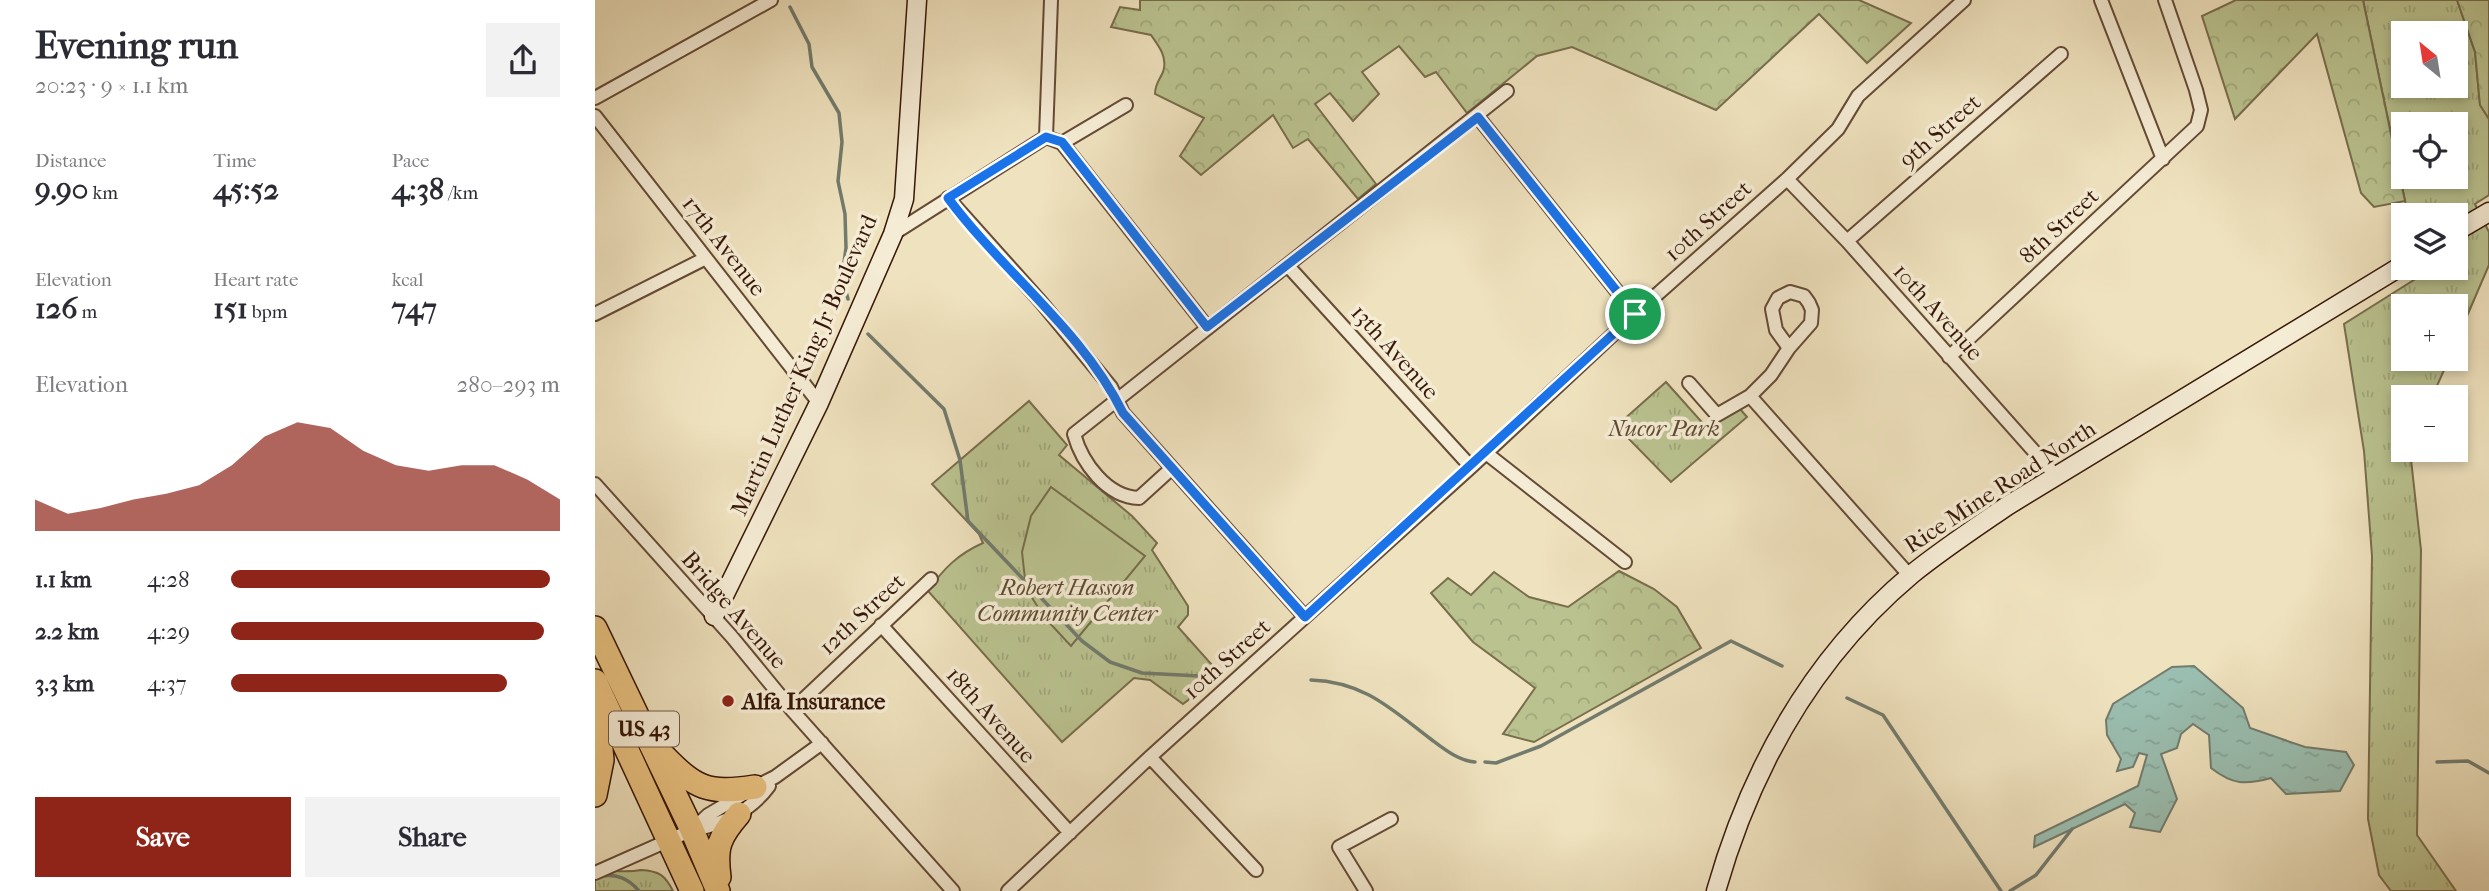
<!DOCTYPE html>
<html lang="en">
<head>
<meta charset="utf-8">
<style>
	body { margin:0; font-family:"IM FELL French Canon",serif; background:#f2f2f3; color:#2b2b33; height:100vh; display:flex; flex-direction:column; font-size:26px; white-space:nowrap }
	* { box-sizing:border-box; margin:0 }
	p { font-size:23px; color:#7c7c81 }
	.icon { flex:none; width:38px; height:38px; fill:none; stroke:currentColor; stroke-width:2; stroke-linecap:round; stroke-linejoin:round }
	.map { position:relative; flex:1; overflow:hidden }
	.details { display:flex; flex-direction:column; background:#fff; width:595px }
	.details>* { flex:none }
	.needle { width:46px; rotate:330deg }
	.fabs { position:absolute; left:1796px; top:21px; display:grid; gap:14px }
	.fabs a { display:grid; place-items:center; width:77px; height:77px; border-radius:0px; background:#fff; box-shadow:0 4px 10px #0003; font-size:35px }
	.pin { position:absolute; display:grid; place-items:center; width:60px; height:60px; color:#fff; margin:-30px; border:4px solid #fff; border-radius:50%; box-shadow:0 2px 7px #0007 }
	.round { display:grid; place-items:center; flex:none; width:74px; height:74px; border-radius:0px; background:#f2f2f3 }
	.summary { display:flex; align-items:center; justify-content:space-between; height:119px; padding:0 35px }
	h1 { font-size:38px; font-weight:700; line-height:52px }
	.stats { display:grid; grid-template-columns:repeat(3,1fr); gap:10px; height:119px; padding:7px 35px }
	.stats div { display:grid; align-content:center }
	.stats b { font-size:30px; font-weight:700 }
	.stats small { font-size:19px; font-weight:400 }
	.stats p { font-size:19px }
	.chart { height:196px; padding:14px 35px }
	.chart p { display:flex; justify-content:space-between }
	.chart svg { width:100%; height:126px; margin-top:7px; fill:#8f2418; opacity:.7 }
	.button { display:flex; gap:14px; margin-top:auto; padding:14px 35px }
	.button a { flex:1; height:80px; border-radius:0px; background:#8f2418; color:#fff; font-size:28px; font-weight:700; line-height:80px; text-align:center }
	.button a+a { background:#f2f2f3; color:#2b2b33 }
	ul { padding:0 35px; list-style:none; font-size:23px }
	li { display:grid; grid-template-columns:112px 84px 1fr; align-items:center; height:52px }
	li i { height:18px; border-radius:9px; background:#8f2418 }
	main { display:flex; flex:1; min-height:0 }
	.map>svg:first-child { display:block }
	.grass { fill:url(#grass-tufts); stroke:#786d4c; stroke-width:2; fill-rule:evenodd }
	.forest { fill:url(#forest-crowns); stroke:#786d4c; stroke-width:2 }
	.garden { fill:#bac390; stroke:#786d4c; stroke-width:2 }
	.water { fill:url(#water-ripples); stroke:#727b6d; stroke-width:2 }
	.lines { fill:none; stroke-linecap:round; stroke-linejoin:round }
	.stream { stroke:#727b6d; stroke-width:3.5 }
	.street-casing { stroke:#654a36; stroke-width:16 }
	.secondary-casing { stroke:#371708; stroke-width:21 }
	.highway-casing { stroke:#371708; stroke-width:26 }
	.street { stroke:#f5ecd5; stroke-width:12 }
	.secondary { stroke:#f5ecd5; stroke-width:18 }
	.highway { stroke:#e8c17f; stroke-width:23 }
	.route-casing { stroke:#fff; stroke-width:14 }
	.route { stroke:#1a73e8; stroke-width:9 }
	.poi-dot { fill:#8f2418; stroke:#f5ecd5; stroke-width:2.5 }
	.labels { text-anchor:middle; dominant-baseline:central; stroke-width:7; stroke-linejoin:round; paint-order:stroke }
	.shield { fill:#f5ecd5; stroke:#705746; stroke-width:2 }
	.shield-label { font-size:21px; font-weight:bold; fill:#371708 }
	.street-label { font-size:23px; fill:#371708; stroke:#f5ecd5 }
	.park-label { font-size:23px; font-style:italic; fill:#5e4b31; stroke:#f5ecd5 }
	.poi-label { font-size:23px; font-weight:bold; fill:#371708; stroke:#f5ecd5; text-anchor:start }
</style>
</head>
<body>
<main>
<section class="details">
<div class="summary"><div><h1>Evening run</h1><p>20:23 · 9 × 1.1 km</p></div><a class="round"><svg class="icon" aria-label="share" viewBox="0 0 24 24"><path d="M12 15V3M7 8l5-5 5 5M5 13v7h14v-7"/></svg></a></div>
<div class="stats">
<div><p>Distance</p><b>9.90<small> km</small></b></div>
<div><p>Time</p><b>45:52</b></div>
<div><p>Pace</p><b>4:38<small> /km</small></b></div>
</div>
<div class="stats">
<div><p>Elevation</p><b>126<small> m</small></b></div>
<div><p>Heart rate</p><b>151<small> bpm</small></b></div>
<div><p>kcal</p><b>747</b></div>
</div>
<div class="chart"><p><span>Elevation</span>280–293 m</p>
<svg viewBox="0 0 160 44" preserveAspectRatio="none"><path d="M0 44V33L10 38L20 36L30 33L40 31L50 28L60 21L70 11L80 6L90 8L100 16L110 21L120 23L130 21L140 21L150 26L160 33V44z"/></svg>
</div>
<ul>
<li><b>1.1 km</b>4:28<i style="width:97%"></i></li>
<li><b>2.2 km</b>4:29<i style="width:95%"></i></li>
<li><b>3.3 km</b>4:37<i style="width:84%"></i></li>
</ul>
<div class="button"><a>Save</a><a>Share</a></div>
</section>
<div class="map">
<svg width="1894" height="891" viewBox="0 0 1894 891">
	<defs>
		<pattern id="grass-tufts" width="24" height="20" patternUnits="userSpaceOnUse" patternTransform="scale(1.75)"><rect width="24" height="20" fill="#bac390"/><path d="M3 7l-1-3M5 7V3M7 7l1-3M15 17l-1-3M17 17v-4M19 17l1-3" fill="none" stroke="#a0a77b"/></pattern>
		<pattern id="forest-crowns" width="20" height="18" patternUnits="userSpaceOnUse" patternTransform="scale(1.75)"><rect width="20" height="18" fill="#bac390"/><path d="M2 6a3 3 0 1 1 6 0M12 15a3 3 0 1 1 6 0" fill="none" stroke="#a0a77b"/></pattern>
		<pattern id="water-ripples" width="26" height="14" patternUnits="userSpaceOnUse" patternTransform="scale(1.75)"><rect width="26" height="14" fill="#9abeb0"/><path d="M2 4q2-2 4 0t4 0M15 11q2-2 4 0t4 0" fill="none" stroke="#85a396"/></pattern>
	</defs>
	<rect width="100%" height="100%" fill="#efe2be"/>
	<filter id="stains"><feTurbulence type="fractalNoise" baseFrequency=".00286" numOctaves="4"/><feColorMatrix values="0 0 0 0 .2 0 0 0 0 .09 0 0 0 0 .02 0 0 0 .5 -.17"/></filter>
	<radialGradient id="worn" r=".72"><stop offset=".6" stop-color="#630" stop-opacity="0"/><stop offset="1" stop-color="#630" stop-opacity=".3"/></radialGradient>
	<!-- grass -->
	<path class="grass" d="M1768,0H1862L1880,52L1885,105L1894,119V195L1880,204L1894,232V265L1860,344V306H1808V359H1854L1837,397H1808V450H1815L1826,550L1822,835L1861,891H1796L1784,875L1773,819L1777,556L1769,451L1749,324L1838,268H1860V254L1870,248L1860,226V215H1813ZM1808,33H1860V86H1808ZM1808,124H1860V177H1808Z
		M1071,382L1112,428L1141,408L1145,409L1152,417L1076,482L1031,436L1026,422Z
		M434,401L472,445L464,455L537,516L562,543L557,550L593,606V615L583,627L626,675L588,704L555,680L539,678L467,742L333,591C348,569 363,554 388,543L384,534L337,484Z
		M46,870C64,871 70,875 78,891H0V873C15,869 30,873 46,870Z"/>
	<!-- forest -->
	<path class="forest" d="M545,0H1264L1316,23L1272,63L1224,14L1121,110L977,47L942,56L872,113L841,72L830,77L804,46L767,72L784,94L758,121L735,93L720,104L781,184L763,199L713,139L698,148L678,115L606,175L585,156L609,118L560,94C560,84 564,81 568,72C573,58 564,46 556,35L516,27L525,7L545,10Z
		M1641,0H1768L1810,201L1779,207L1766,193L1722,34L1640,119L1607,16Z
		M1862,0H1894V119L1885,105L1880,52Z
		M1024,571L1059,589L1082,607L1106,648L939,742L908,734L940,688L878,642L836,593L853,578L876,595L899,572L934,597L973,607Z"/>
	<!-- garden -->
	<path class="garden" d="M456,487L550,556L476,646L449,617L431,588L427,552L436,516Z"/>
	<!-- water -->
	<path class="water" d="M1599,666L1648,708L1655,728L1710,747L1751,752L1759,765L1745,791L1691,794L1676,778C1650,785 1638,785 1616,768L1614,735L1598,724L1586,734L1582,748L1566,754L1582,799L1565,832L1535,827L1540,813L1530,804L1439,847L1440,836L1543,786L1552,755L1544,753L1538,767L1522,771L1526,759L1512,735L1511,720L1518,704L1577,667Z"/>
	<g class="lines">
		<!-- stream -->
		<path class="stream" d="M195,7L214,44L217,67L244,113L247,142L243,181L250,214L251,248L247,277L253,299
			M273,334L349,409L365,460L373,521L487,641L515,662L547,673L624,677
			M716,680C770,682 796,709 837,740C849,749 864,761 880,762
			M1252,698L1288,715L1406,891
			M890,762L901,763L946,746L1136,641L1187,666
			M1842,762L1873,761L1894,773
			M6,876C22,874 33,878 44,891
			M1415,891L1441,875L1477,829"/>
		<defs>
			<path id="street" d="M1506,0L1568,159
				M0,98L176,0
				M0,116L224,403
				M883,117L1040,314
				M451,137L456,0
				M467,143L612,327
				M1192,179L1252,241L1461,476
				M353,198L446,302L516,387L528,413L710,617
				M298,234L451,137L467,143L531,105
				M1252,241L1466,54
				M693,266L876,467
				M0,314L111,258
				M1194,348L1181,330L1177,309L1183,298L1195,292L1209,296L1214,303L1217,310L1216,323L1194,348L1176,375L1155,396L1315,576
				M1354,357L1602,126L1606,110L1601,90L1570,0
				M1094,383L1122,415L1155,396
				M891,453L1030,562
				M577,468L544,498C512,497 487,463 479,434L912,91
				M0,484L137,637L197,710L358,891
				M286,625L475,833
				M197,710L336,579
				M555,757L661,870
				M98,830C128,824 155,812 174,786
				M0,873L97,830L113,815L160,787L180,777L227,743
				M413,891L555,757L876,467L1040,314L1192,179L1243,129L1263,96L1369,0
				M771,891L744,847L796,819"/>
			<path id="secondary" d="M1860,232L1894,212
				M119,616L224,403L298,234L309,199L322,0
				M1121,891C1156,768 1218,657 1317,574C1348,549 1380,528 1412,506L1808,265"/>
			<path id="highway" d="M0,628L97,830L123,891
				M0,681L97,891
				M67,754C101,789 112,794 160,787
				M0,795L7,760L1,699
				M124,877C120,847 124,837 144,814"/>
		</defs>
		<!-- street casing -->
		<use href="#street" class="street-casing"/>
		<!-- secondary casing -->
		<use href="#secondary" class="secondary-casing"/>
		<!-- highway casing -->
		<use href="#highway" class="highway-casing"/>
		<!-- street -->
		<use href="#street" class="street"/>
		<!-- secondary -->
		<use href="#secondary" class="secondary"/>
		<!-- highway -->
		<use href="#highway" class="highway"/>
	</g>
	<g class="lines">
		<defs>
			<path id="route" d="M883,117L1040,314L710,617L528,413C487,330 408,272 353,198L451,137L467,142L612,327Z"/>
		</defs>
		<!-- route casing -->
		<use href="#route" class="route-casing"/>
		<!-- route -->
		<use href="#route" class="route"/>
	</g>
	<!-- markers -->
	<circle class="poi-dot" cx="133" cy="701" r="7"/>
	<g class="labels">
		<!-- shield labels -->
		<rect class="shield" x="14" y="711.5" width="70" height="35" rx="5"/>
		<g class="shield-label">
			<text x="49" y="729">US 43</text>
		</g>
		<!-- street labels -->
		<g class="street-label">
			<text transform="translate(1345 131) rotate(-41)">9th Street</text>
			<text transform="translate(1113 221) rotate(-42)">10th Street</text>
			<text transform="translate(1464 226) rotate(-43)">8th Street</text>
			<text transform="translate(129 246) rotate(52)">17th Avenue</text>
			<text transform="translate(1343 312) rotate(48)">10th Avenue</text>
			<text transform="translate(800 352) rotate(48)">13th Avenue</text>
			<text transform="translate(209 365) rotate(-66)">Martin Luther King Jr Boulevard</text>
			<text transform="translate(1405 487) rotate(-33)">Rice Mine Road North</text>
			<text transform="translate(139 610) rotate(49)">Bridge Avenue</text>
			<text transform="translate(267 614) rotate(-43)">12th Street</text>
			<text transform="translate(632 659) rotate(-42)">10th Street</text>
			<text transform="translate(396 715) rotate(48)">18th Avenue</text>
		</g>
		<!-- park labels -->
		<g class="park-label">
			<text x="1069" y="428">Nucor Park</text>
			<text x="472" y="587">Robert Hasson<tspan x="472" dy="26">Community Center</tspan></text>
		</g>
		<!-- poi labels -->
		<g class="poi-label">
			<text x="147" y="701">Alfa Insurance</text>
		</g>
	</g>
	<rect width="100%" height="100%" filter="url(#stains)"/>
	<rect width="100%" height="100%" fill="url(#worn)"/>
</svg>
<div class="fabs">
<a><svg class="needle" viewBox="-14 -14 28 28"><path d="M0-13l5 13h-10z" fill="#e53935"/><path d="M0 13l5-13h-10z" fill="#7c7c81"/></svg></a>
<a><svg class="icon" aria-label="locate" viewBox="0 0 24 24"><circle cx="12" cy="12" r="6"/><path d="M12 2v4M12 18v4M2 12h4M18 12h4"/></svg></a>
<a><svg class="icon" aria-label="layers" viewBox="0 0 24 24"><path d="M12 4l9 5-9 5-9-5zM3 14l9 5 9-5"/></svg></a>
<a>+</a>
<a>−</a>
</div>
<div class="pin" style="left:1040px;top:314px;background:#1e9e55"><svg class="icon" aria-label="arrive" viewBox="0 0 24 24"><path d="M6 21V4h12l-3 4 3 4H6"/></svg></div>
</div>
</main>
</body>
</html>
